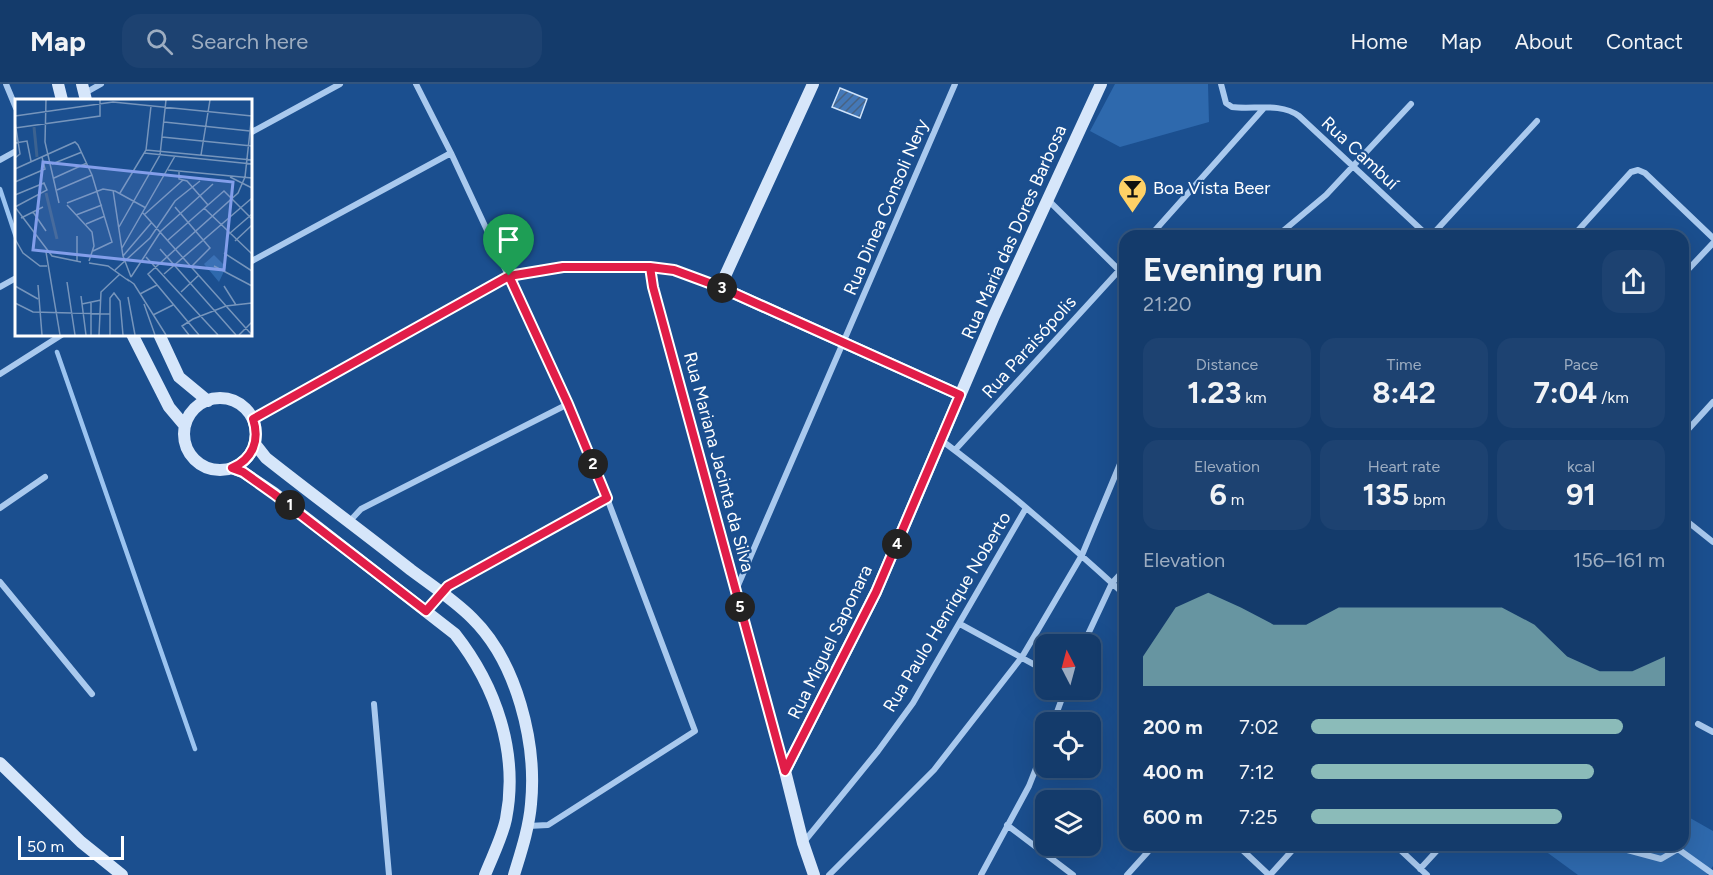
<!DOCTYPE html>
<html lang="en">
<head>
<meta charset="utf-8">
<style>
	body { margin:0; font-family:Figtree,sans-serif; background:#1d4271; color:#f1f3f6; height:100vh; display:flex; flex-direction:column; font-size:22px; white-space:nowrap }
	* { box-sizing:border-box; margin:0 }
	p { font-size:20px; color:#9dadc1 }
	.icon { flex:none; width:33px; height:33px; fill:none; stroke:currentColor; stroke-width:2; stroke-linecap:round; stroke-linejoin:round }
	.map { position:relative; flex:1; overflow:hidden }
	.drawer { position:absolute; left:1119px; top:146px; width:570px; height:621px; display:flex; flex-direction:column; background:#143b6b; border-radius:18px; box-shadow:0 6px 24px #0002,0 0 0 2px #33557e }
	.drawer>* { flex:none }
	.needle { width:39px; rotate:354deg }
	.buttons { position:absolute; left:1035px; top:550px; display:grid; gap:12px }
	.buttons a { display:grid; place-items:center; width:66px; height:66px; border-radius:12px; background:#143b6b; box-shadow:0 6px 24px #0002,0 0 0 2px #33557e; font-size:30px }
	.scale { position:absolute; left:18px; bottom:15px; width:106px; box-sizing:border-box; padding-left:6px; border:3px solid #fff; border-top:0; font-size:16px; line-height:21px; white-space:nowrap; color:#fff; -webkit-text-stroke:4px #1b4f8f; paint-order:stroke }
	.pin { position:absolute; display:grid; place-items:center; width:51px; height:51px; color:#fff; margin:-62px -26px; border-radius:50% 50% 50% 0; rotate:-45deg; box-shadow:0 0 6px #0007 }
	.pin .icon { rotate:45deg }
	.km { position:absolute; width:30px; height:30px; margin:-15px; border-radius:50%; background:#222; color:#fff; font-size:16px; line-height:30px; text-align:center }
	.round { display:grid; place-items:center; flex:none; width:63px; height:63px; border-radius:18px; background:#1d4271 }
	.head { display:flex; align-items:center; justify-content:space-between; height:102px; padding:0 24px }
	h1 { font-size:33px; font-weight:700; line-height:45px }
	.stats { display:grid; grid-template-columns:repeat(3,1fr); gap:9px; height:102px; padding:6px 24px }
	.stats div { display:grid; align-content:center; border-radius:15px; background:#1d4271; text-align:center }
	.stats b { font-size:30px; font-weight:700 }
	.stats small { font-size:16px; font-weight:400 }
	.stats p { font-size:16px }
	.chart { height:168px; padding:12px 24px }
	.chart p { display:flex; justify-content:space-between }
	.chart svg { width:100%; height:108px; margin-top:6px; fill:#8bbbb9; opacity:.7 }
	ul { padding:0 24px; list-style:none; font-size:20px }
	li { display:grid; grid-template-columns:96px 72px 1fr; align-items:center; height:45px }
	li i { height:15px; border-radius:8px; background:#8bbbb9 }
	header { display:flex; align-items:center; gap:36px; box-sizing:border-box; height:84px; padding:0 30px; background:#143b6b; border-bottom:2px solid #33557e }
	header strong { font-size:28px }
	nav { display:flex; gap:33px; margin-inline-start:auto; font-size:21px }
	.search { width:420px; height:54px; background:#1d4271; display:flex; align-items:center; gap:15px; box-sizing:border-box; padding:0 21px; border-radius:18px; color:#9dadc1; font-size:22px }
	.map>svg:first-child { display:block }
	.park { fill:#2e69ad }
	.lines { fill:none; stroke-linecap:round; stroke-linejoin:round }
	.stream { stroke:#9cc4f0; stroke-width:4.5 }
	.building { fill:url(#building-hatch); stroke:#cfe3fa; stroke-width:1.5 }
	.street { stroke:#a9c9ee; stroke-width:6 }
	.secondary { stroke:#d6e6fa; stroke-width:12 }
	.route-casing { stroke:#fff; stroke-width:12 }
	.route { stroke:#e11d48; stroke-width:8 }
	.labels { text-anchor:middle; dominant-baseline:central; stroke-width:4.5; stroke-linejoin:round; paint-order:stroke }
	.street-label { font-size:18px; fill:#fff; stroke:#1b4f8f }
	.poi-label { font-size:18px; fill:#fff; stroke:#1b4f8f; text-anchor:start }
	.inset-river { fill:none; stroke:#3c6290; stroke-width:3 }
	.inset-road { fill:none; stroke:#7695bc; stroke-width:1.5 }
	.view { fill:#839eea; fill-opacity:0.15; stroke:#839eea; stroke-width:3 }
	.inset-edge { fill:none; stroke:#fff; stroke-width:3 }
</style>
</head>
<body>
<header>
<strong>Map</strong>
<div class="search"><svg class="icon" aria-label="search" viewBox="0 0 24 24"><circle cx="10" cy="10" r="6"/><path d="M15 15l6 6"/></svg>Search here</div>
<nav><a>Home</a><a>Map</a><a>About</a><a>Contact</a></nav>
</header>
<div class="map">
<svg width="1713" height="791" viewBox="0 0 1713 791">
	<defs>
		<pattern id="building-hatch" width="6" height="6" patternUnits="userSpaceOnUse" patternTransform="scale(1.5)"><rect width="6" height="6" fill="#4478b7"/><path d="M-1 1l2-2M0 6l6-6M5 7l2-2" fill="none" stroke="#486282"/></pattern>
	</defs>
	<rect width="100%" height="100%" fill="#1b4f8f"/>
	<!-- park -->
	<path class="park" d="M1115,0H1208L1209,38L1120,63L1090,47Z
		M1683,730L1713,747V782L1707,791H1578L1537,761L1683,760Z"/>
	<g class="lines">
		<!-- stream -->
		<path class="stream" d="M0,105L16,153
			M57,268L195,665"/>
	</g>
	<!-- building -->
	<path class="building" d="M840,4L867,15L860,34L832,23Z"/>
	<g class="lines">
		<!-- street -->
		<path class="street" d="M6,0L16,24
			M416,0L451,69L568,320L607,414L695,647L548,741L528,742
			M1221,0L1226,19L1232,23C1253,26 1280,18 1299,32L1428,152
			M85,9L101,0
			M250,49L340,0
			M0,76L16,67
			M1048,116L1119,186
			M1150,152L1264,24
			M1277,152L1326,111L1411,20
			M1431,152L1537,37
			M1573,152L1631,88L1638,86L1645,89L1713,154
			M250,178L451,69
			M650,183L653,203L784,684
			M1683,191L1713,159
			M0,203L16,194
			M0,290L63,250
			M253,335L509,192L563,183H650L674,186L720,203
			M1683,351L1713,318
			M941,356C1006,404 1066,457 1125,511
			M955,366L1125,180
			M0,424L45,393
			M1683,434L1713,458
			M349,438L361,425L568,320
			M0,498L92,610
			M736,506L955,0
			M441,509L448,502L607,414
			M960,540L1046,587
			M1083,561L1112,499L1125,485
			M374,620L389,791
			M1053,639L1065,606
			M1698,640L1713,648
			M1124,665L1125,666
			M1007,741L1073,791
			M803,759L878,667L913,619L1026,424
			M1236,760L1269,791
			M1394,760L1427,791
			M1620,764L1661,775L1678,765L1713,790
			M1420,785L1443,760
			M829,791L934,686L1022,573L1082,471L1125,368
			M981,791L1029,702L1046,659
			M1127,791L1155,760
			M1270,791L1298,760"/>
		<!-- secondary -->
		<path class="secondary" d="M58,0L62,16
			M82,0L86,16
			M813,0L720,203L960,311
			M132,250L169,323L185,342
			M159,250L179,293L208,317
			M184 350a36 36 0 1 1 72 0a36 36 0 1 1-72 0Z
			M255,360L266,374C314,412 363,448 411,486C431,501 454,516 472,534C517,578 537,659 531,720C529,744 521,768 514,791
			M232,384L243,388L274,409L455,550C496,602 519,669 506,735C502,754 492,773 485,791
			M0,679L81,758L122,791
			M814,791L803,759L785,687L876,508L994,232L1101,0"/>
	</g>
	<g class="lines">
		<defs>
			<path id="route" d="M509,192L253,335C260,356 253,375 232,384L243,388L274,410L426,527L448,502L607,414L568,320L509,192L563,183H650L674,186L720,203L960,311L876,508L785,687L653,203L650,183H563L509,192"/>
		</defs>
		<!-- route casing -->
		<use href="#route" class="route-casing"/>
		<!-- route -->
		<use href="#route" class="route"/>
	</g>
	<!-- icons -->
	<defs>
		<symbol id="bar-pin" viewBox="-11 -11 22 30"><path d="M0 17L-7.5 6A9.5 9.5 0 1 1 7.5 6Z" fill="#ffd166" stroke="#1b4f8f"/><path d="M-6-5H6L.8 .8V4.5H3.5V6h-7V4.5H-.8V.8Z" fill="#111"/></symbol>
	</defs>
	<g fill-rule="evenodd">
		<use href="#bar-pin" x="1116" y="88" width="33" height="45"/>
	</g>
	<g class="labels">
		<!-- street labels -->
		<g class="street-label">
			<text transform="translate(1360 69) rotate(43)">Rua Cambuí</text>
			<text transform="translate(886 123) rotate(-67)">Rua Dinea Consoli Nery</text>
			<text transform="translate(1014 148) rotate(-66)">Rua Maria das Dores Barbosa</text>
			<text transform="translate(1029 263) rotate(-48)">Rua Paraisópolis</text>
			<text transform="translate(719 378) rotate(75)">Rua Mariana Jacinta da Silva</text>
			<text transform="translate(947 528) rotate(-59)">Rua Paulo Henrique Noberto</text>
			<text transform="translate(830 558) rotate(-64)">Rua Miguel Saponara</text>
		</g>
		<!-- poi labels -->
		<g class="poi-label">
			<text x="1153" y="104">Boa Vista Beer</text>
		</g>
	</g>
	<!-- overview -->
	<g transform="translate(15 15)">
		<rect width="237" height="237" fill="#1b4f8f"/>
		<path d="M199,156L211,168L204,183L189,165Z" fill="#2e69ad"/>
		<path class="inset-river" d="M19,28L22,58M31,94L42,140"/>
		<path class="inset-road" d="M31,1L30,43L44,104M0,17L98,3L237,17M0,23L5,55L0,59M149,23L235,32M0,29L85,17V1M147,38L237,47M0,44L12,42L16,62M131,51L237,61M129,54L237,65M186,56L195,1M37,65L67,53M0,70L60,43L63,46L77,76L97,143L78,152M153,71L237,79M164,72V80L172,82L193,106M215,78L237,89M39,79L72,64M0,83L30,70L27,58M42,91L77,76M98,91L108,157L116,178M105,94L131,51L136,7M0,96L29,84L32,91L0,108M52,104L88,90L100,92L131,109M52,106L77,133L79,147L74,162M0,108L37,157L66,163M160,108L195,149L177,167M189,109L237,155M18,113L31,132M128,114L237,236M130,115L168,81M61,116L87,106M6,119L28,108M71,125L90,117M104,128L145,56L151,1M214,135L237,115M0,140L8,154L25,167H32M153,141L209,92L237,120M220,142L237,126M107,149L160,57M145,150L221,236M31,153L45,236M209,154L237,172M108,157L137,123M131,158L203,236M62,163V137M74,164L93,167L114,182M199,167L237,187M100,171L135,139L160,102L185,82M149,175L237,99M116,178L146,132L198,85M112,180L119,185L151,236M52,183L60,236M23,186L27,236M0,187L23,200M209,187L221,206M166,193L184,176M125,195L142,186M66,197L71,236M113,198L120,236M0,204L18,213L95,215M76,204V236M67,205L86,201M129,205L140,236M138,216L158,206M84,236L86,193L105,175M95,236V199L99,194L105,202L108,236M174,236L167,227L178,220L211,207L237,204M184,236L133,175L223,94L230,78L237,14M224,236L237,223"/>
		<path class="view" d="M28,63L218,83L209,171L18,151Z"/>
		<rect width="237" height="237" class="inset-edge"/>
	</g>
</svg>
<div class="buttons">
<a><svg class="needle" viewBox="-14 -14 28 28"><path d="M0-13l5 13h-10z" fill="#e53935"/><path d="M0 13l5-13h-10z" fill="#9dadc1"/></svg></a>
<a><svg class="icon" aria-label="locate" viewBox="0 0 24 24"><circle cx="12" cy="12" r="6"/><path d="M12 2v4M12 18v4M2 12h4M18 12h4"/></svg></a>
<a><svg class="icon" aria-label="layers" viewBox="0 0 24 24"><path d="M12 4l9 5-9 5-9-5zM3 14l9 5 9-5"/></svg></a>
</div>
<div class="scale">50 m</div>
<div class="pin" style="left:509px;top:192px;background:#1e9e55"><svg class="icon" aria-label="arrive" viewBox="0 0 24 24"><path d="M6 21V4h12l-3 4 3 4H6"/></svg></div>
<b class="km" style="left:290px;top:421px">1</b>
<b class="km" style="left:593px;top:380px">2</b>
<b class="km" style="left:722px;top:204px">3</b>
<b class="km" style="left:897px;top:460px">4</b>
<b class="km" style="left:740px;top:523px">5</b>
<section class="drawer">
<div class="head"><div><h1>Evening run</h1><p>21:20</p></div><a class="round"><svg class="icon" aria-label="share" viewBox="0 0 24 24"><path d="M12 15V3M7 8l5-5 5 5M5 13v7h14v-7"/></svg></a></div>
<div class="stats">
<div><p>Distance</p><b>1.23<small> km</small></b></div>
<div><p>Time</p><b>8:42</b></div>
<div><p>Pace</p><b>7:04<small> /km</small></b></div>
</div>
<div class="stats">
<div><p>Elevation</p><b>6<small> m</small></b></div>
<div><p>Heart rate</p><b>135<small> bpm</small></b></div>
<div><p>kcal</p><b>91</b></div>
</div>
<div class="chart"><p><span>Elevation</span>156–161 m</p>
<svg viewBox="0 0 160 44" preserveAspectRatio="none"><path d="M0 44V32L10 12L20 6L30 12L40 19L50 19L60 12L70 12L80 12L90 12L100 12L110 12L120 19L130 32L140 38L150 38L160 32V44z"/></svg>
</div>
<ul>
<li><b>200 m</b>7:02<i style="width:88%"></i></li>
<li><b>400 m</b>7:12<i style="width:80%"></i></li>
<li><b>600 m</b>7:25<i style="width:71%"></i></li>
</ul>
</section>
</div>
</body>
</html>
